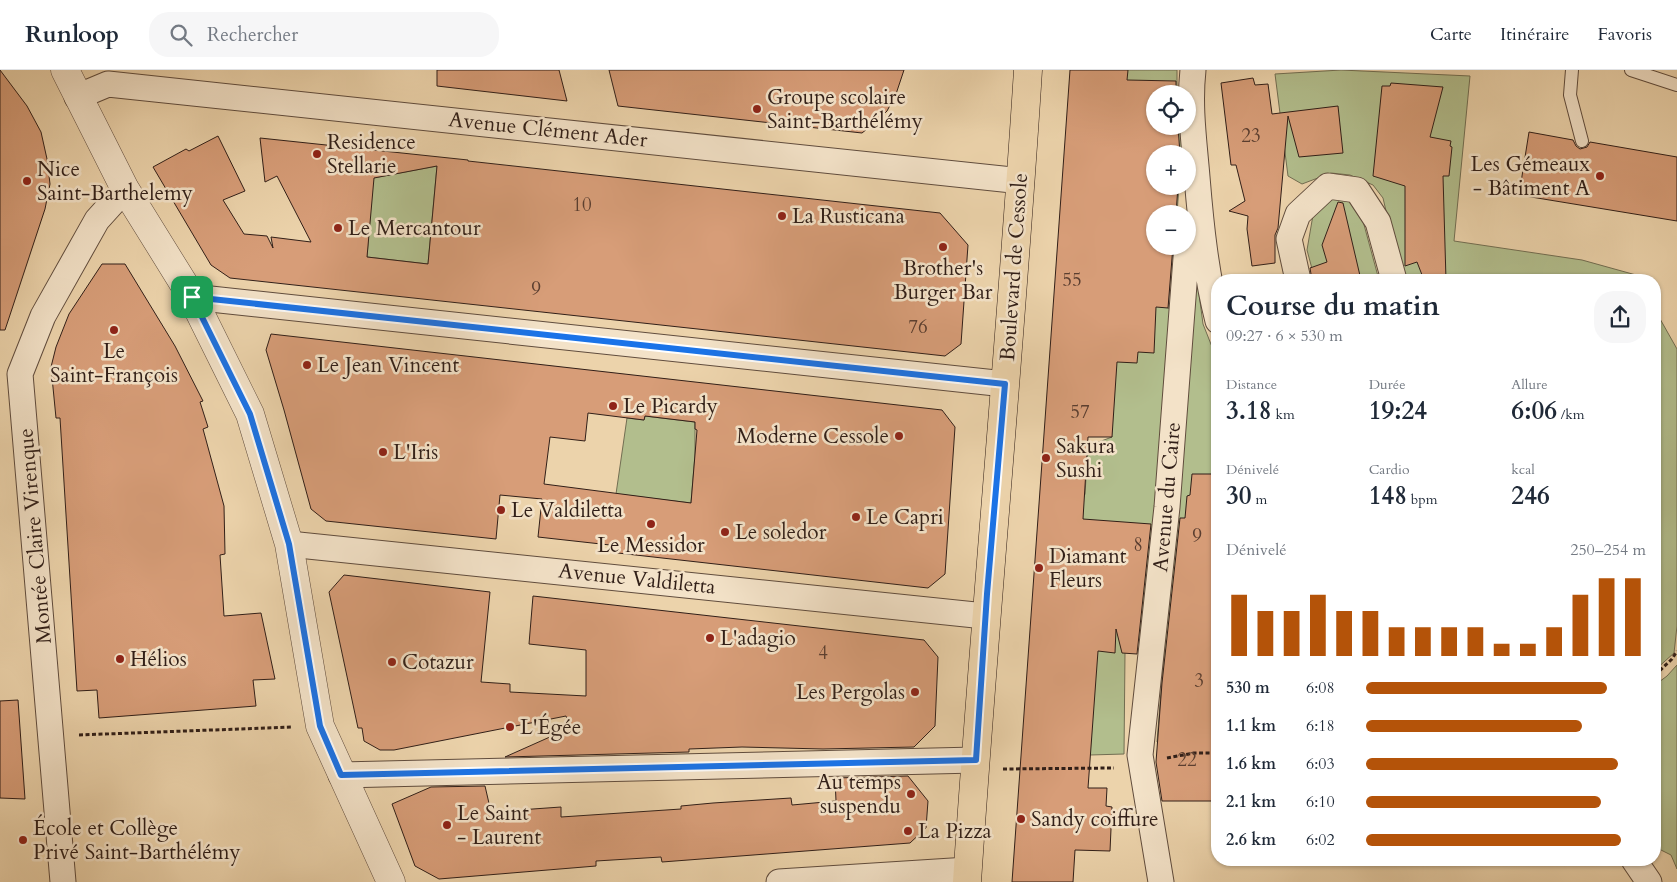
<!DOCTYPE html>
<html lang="fr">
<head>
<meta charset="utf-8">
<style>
	body { margin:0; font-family:Cardo,serif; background:#f6f6f7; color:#1f2937; height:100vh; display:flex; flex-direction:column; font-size:19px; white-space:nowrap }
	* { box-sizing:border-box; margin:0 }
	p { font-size:16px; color:#747a83 }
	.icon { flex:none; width:28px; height:28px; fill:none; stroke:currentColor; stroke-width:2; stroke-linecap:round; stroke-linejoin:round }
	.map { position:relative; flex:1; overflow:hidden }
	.drawer { position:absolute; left:1211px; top:204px; width:450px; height:592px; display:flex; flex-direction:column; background:#fff; border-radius:20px; box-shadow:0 1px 4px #0004 }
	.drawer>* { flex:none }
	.fabs { position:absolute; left:1146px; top:15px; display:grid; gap:10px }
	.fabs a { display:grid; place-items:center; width:50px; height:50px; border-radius:50%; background:#fff; box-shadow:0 1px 4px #0004; font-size:25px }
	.pin { position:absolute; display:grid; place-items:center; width:42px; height:42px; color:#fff; margin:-21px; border-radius:10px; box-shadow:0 2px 8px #0006 }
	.round { display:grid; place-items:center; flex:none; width:52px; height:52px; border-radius:20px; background:#f6f6f7 }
	.headline { display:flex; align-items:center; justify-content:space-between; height:85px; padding:0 15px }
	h1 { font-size:28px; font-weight:800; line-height:38px }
	.metrics { display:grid; grid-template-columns:repeat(3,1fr); gap:8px; height:85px; padding:5px 15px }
	.metrics div { display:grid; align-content:center }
	.metrics b { font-size:25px; font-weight:800 }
	.metrics small { font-size:14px; font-weight:400 }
	.metrics p { font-size:14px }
	.chart { height:140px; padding:10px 15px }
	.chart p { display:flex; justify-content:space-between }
	.chart svg { width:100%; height:90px; margin-top:5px; stroke:#b45309; stroke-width:6 }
	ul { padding:0 15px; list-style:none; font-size:16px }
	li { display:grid; grid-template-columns:80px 60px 1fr; align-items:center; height:38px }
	li i { height:12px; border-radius:6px; background:#b45309 }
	header { display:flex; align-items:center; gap:30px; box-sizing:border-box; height:70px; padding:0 25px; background:#fff; border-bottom:1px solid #e0e1e3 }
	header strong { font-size:24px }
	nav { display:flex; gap:28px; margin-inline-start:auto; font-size:18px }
	.search { width:350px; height:45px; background:#f6f6f7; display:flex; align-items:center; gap:12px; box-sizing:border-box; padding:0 18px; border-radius:20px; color:#747a83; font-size:19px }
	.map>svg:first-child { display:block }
	.green { fill:#b2be8d; stroke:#726e52 }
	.building { fill:#d79d78; stroke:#311f18; fill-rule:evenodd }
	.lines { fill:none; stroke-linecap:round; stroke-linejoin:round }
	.service-casing { stroke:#604c3d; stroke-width:14 }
	.minor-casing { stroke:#604c3d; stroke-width:27 }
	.tertiary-casing { stroke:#604c3d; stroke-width:29 }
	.primary-casing { stroke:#311f18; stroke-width:29 }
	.path { stroke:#311f18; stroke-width:3; stroke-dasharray:4 2.5; stroke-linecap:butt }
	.service { stroke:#f3e2c8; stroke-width:12 }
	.minor { stroke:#f3e2c8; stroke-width:25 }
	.tertiary { stroke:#f3e2c8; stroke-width:28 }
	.primary { stroke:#ecd3ab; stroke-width:28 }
	.route-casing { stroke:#fff; stroke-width:10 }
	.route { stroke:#1a73e8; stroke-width:6 }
	.poi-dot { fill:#8f2418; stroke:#f3e2c8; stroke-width:2 }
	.labels { text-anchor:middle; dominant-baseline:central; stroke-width:5; stroke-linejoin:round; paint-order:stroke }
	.number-label { font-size:19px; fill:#5a3e30 }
	.poi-label { font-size:21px; fill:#311f18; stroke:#f3e2c8; text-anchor:start }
	.street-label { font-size:21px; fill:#311f18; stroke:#f3e2c8 }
</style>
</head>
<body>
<header>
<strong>Runloop</strong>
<div class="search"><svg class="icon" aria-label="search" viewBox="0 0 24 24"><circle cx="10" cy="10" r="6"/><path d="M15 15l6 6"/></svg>Rechercher</div>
<nav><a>Carte</a><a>Itinéraire</a><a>Favoris</a></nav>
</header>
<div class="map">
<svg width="1677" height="812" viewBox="0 0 1677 812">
	<rect width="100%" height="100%" fill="#ecd3ab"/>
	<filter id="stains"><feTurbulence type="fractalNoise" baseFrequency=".004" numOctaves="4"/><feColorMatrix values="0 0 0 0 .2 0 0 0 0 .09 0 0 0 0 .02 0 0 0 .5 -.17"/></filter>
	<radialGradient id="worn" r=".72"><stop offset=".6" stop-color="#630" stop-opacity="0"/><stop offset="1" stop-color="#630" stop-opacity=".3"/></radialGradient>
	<!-- green -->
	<path class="green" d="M1121,0H1177V24H1155V56H1179L1183,81L1182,84H1155V116H1179L1177,144H1155V176H1173L1168,238L1174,244L1148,571L1127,570L1125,583L1124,684L1090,685L1068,581L1080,436L1085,424L1088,376L1112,367L1080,303Z
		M1341,0L1470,6L1454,171L1582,190L1636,205L1638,210H1405L1393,171L1383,128L1373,115L1350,105L1331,103L1302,114L1288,106L1275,4Z
		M437,96L428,194L367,187L373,108Z
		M1327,126L1350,131L1360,140L1379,210H1315L1307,180L1313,145Z
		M1195,194L1203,254L1218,292L1217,678L1171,683L1157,672Z
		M1655,240L1677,279V556L1674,583L1655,600Z
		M645,346L695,352V385L691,433L616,424L627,348L644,350Z
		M1677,595V799L1671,785L1655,777V615L1667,606Z"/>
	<!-- building -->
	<path class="building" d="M0,0L27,36L41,62L47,89L50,114L45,139L5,260H0Z
		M437,0H559L567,31L437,16Z
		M609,0H904L896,24L887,41L877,51L862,63L618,36Z
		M1070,0H1128L1127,10L1176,11V24H1155V56H1178L1180,84H1155V116H1178L1176,144H1155V176H1173L1168,238L1156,237L1154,283L1138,282L1137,293L1117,292L1112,367H1088L1083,449L1151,454L1137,584L1122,583L1116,559L1115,583L1098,581L1088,718H1107L1106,736L1112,737L1110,781L1075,780L1073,812H1012Z
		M1253,8L1255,15L1268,14L1272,44L1338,36L1343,83L1299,87L1288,46L1278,158L1275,165V193L1252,196L1247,159L1248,146L1229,141L1245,131L1236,95H1231L1221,13Z
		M1391,13L1443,17L1430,67L1451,71L1450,76L1452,77L1449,106H1443L1446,210H1424L1417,192L1405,196V116L1373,106L1382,16H1390Z
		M1529,62L1573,70L1576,76L1580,79L1587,77L1590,72L1677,87V151L1519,125Z
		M218,66L245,121L223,130L244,164L267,166L273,178L271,167L311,172L277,106L265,112L260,68L468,90V91L940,143L968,175L961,274L945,286L230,208L211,195L153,97L186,79L189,81ZM437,96L428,194L367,187L374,108Z
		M1338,132L1343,133L1361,210H1312L1310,198L1327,192L1322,175Z
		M102,194H125L175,276L203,331L200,332L208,357L203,359L224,436L225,484L220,485L224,546L261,543L275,609L253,610L256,636L99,648L97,620L77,621L60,348H56L51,297L56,277L69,244Z
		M271,264L942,340L955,357L945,504L928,518L609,482L610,475L538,467L542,429L500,425L496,469L326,451L311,439L284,340L266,280ZM588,343L644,350L645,346L695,352V359L697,360L691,433L544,414L550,367L585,371Z
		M1192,404H1218V731H1162L1156,692L1162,613L1180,448H1185L1187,426L1190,425Z
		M344,505L490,522L481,612L510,614V622L586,626V580L529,574L533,526L924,570L938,587L935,656L914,677L823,679L742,677L689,679V682L505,687L570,658L566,646L394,680H380L364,671L362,658H358L329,522Z
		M18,630L25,729L0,728V631Z
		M908,706L928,731L926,758L910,773L662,792L661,787L596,791V796L439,809L415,796L392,734L431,717L485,716L491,742L561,737V747L681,739V736L713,733L791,728L792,735L836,731L835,708Z"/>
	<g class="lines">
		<defs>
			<path id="service" d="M1572,0L1570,25L1582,71
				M1631,0L1677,15"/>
			<path id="minor" d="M1193,0C1189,36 1194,71 1197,107C1201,156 1206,204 1218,251
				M77,27L108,14L1021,111
				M1298,210L1289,169L1298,144L1328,116L1357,120L1378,152L1394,210
				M192,227L1005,314
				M289,474L985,546
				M341,705L976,690
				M1634,790L1649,812
				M63,812L20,304L43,246L97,150L125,119
				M779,812L968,800
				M1161,812L1140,685L1167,437L1186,188L1192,174L1203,169"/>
			<path id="tertiary" d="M65,0L125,119L192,227L250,344L289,474L320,656L391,812"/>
			<path id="primary" d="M967,812C985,541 1011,271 1028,0"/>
		</defs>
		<!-- service casing -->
		<use href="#service" class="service-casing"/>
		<!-- minor casing -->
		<use href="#minor" class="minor-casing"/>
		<!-- tertiary casing -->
		<use href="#tertiary" class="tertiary-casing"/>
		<!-- primary casing -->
		<use href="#primary" class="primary-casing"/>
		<!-- path -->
		<path class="path" d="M1655,605L1672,589L1677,581
			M79,665L292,657
			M1167,688L1194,683H1218
			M1003,699L1114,698"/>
		<!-- service -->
		<use href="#service" class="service"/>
		<!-- minor -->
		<use href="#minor" class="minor"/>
		<!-- tertiary -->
		<use href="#tertiary" class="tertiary"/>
		<!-- primary -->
		<use href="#primary" class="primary"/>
	</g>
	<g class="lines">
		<defs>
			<path id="route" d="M192,227L1005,314L987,524L976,690L341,705L320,656L289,474L250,344Z"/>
		</defs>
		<!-- route casing -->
		<use href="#route" class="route-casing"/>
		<!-- route -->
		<use href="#route" class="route"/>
	</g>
	<!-- markers -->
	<g class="poi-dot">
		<circle cx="757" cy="39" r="5"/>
		<circle cx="317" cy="84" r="5"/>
		<circle cx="1600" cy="106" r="5"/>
		<circle cx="27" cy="111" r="5"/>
		<circle cx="782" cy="146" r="5"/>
		<circle cx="338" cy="158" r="5"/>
		<circle cx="943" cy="177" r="5"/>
		<circle cx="114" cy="260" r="5"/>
		<circle cx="307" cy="295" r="5"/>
		<circle cx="613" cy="336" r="5"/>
		<circle cx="899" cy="366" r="5"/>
		<circle cx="383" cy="382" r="5"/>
		<circle cx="1046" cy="388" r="5"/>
		<circle cx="501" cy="440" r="5"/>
		<circle cx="856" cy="447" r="5"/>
		<circle cx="651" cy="454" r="5"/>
		<circle cx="725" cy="462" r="5"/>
		<circle cx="1039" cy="498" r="5"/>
		<circle cx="710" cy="568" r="5"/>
		<circle cx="120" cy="589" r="5"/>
		<circle cx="392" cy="592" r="5"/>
		<circle cx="915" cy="622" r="5"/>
		<circle cx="510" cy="657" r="5"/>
		<circle cx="911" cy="724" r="5"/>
		<circle cx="1021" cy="749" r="5"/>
		<circle cx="447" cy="755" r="5"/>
		<circle cx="908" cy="761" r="5"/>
		<circle cx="23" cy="770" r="5"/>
	</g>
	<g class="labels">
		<!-- number labels -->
		<g class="number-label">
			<text x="1251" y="66">23</text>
			<text x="582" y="135">10</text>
			<text x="1072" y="210">55</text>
			<text x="536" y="219">9</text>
			<text x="918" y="257">76</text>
			<text x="1080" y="342">57</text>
			<text x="1197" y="466">9</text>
			<text x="1138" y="475">8</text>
			<text x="823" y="583">4</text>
			<text x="1199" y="611">3</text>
			<text x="1187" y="690">22</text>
		</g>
		<!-- poi labels -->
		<g class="poi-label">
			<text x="767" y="27">Groupe scolaire<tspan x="767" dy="24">Saint-Barthélémy</tspan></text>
			<text x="327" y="72">Residence<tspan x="327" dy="24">Stellarie</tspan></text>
			<text x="1590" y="94" text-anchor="end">Les Gémeaux<tspan x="1590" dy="24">- Bâtiment A</tspan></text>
			<text x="37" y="99">Nice<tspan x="37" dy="24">Saint-Barthelemy</tspan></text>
			<text x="792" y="146">La Rusticana</text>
			<text x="348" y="158">Le Mercantour</text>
			<text x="943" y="198" text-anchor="middle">Brother's<tspan x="943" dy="24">Burger Bar</tspan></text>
			<text x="114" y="281" text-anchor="middle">Le<tspan x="114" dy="24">Saint-François</tspan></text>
			<text x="317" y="295">Le Jean Vincent</text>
			<text x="623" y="336">Le Picardy</text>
			<text x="889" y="366" text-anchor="end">Moderne Cessole</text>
			<text x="1056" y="376">Sakura<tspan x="1056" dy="24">Sushi</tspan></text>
			<text x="393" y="382">L'Iris</text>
			<text x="511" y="440">Le Valdiletta</text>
			<text x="866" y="447">Le Capri</text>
			<text x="735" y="462">Le soledor</text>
			<text x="651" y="475" text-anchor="middle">Le Messidor</text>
			<text x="1049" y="486">Diamant<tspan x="1049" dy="24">Fleurs</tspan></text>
			<text x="720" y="568">L'adagio</text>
			<text x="130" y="589">Hélios</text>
			<text x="402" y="592">Cotazur</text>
			<text x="905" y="622" text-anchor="end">Les Pergolas</text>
			<text x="520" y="657">L'Égée</text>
			<text x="901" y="712" text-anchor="end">Au temps<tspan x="901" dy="24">suspendu</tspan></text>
			<text x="457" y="743">Le Saint<tspan x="457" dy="24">- Laurent</tspan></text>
			<text x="1031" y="749">Sandy coiffure</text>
			<text x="33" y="758">École et Collège<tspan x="33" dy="24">Privé Saint-Barthélémy</tspan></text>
			<text x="918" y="761">La Pizza</text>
		</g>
		<!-- street labels -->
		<g class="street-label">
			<text transform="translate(548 60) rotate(6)">Avenue Clément Ader</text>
			<text transform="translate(1014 197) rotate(-86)">Boulevard de Cessole</text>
			<text transform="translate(1167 427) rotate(-85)">Avenue du Caire</text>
			<text transform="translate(35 466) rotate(-95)">Montée Claire Virenque</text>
			<text transform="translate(637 509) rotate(6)">Avenue Valdiletta</text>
		</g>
	</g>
	<rect width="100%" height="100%" filter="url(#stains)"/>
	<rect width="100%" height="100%" fill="url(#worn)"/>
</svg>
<div class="fabs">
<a><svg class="icon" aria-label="locate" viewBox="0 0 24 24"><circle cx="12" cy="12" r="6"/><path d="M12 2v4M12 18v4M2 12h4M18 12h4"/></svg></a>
<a>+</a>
<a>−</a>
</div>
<div class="pin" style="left:192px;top:227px;background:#1e9e55"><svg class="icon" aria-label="arrive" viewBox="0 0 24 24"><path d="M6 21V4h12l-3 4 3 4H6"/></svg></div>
<section class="drawer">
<div class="headline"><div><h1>Course du matin</h1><p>09:27 · 6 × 530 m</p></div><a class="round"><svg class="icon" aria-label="share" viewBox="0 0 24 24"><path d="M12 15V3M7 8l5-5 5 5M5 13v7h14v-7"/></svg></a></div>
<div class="metrics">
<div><p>Distance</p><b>3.18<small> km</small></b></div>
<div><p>Durée</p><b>19:24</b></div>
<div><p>Allure</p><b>6:06<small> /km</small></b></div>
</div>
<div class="metrics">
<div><p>Dénivelé</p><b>30<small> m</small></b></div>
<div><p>Cardio</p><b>148<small> bpm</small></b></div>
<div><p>kcal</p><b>246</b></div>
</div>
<div class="chart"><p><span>Dénivelé</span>250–254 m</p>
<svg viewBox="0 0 160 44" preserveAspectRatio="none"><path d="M5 44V14M15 44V22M25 44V22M35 44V14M45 44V22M55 44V22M65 44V30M75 44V30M85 44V30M95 44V30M105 44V38M115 44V38M125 44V30M135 44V14M145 44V6M155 44V6"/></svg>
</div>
<ul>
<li><b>530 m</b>6:08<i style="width:86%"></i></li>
<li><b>1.1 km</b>6:18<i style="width:77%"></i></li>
<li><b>1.6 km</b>6:03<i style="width:90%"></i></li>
<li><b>2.1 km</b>6:10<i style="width:84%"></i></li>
<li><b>2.6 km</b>6:02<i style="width:91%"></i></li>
</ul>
</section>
</div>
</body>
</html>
